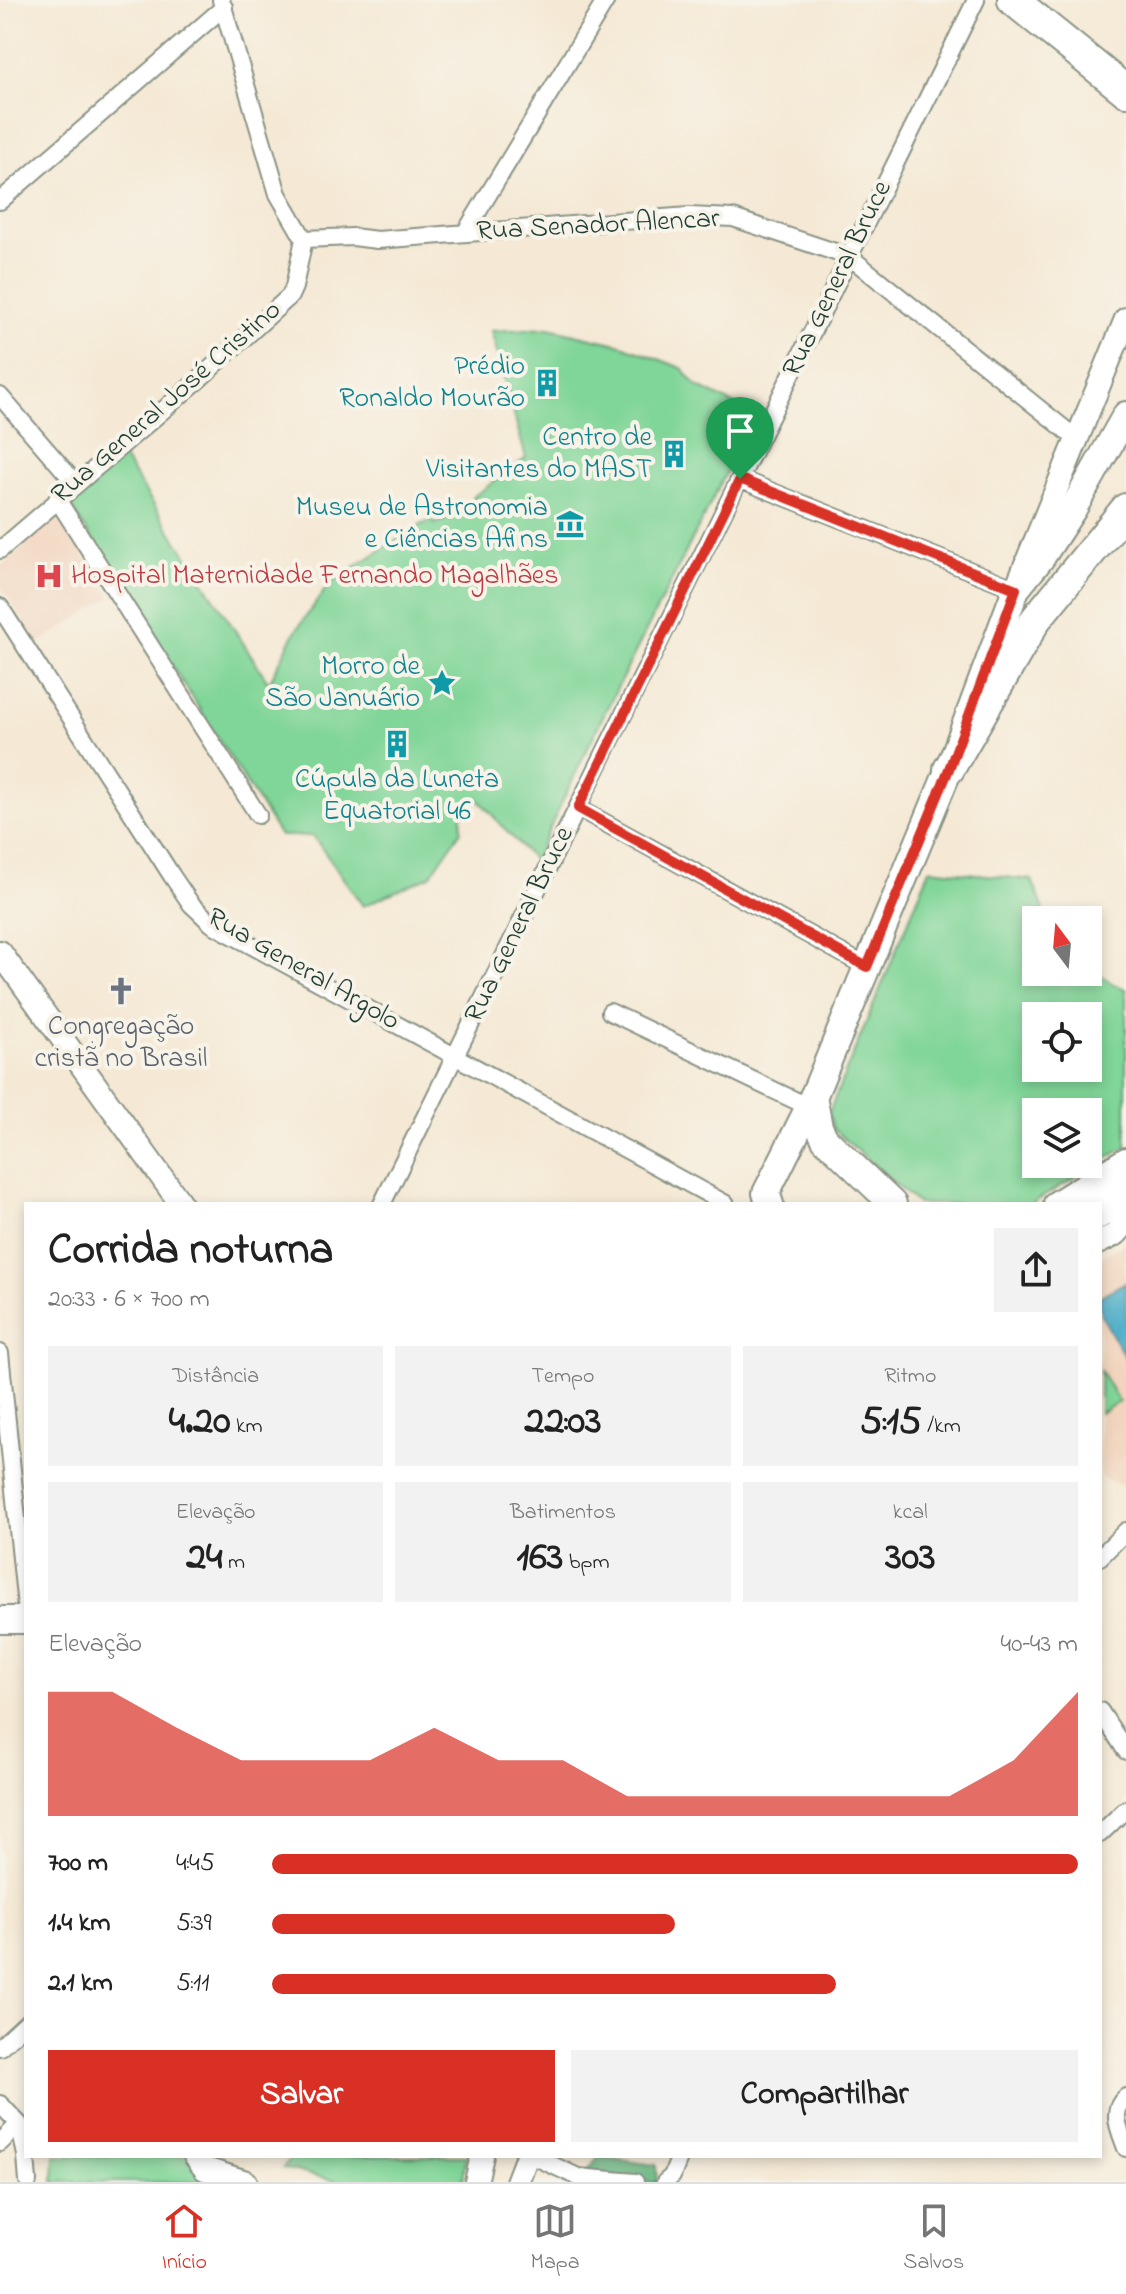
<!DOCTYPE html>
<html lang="pt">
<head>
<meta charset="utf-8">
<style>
	body { margin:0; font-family:"Indie Flower",sans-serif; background:#f2f2f2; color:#222; height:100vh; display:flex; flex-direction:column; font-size:30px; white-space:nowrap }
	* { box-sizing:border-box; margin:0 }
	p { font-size:26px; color:#767676 }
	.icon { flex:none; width:44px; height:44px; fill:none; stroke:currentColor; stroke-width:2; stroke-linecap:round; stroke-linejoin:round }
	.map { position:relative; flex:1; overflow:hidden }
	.drawer { position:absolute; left:24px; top:1202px; width:1078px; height:956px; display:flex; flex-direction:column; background:#fff; border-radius:0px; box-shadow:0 4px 12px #0003 }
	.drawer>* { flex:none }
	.needle { width:52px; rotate:344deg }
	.tools { position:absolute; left:1022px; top:906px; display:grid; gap:16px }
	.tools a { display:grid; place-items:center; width:80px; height:80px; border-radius:0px; background:#fff; box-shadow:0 4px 12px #0003; font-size:40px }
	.pin { position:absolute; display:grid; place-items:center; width:68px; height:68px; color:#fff; margin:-82px -34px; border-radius:50% 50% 50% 0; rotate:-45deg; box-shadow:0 0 8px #0007 }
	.pin .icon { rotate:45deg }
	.round { display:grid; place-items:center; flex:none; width:84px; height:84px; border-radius:0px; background:#f2f2f2 }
	.summary { display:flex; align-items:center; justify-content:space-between; height:136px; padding:0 24px }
	h1 { font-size:44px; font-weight:700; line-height:60px }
	.figures { display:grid; grid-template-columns:repeat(3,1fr); gap:12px; height:136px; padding:8px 24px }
	.figures div { display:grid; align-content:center; border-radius:0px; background:#f2f2f2; text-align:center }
	.figures b { font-size:40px; font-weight:700 }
	.figures small { font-size:22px; font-weight:400 }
	.figures p { font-size:22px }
	.chart { height:224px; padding:16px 24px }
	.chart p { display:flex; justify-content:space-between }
	.chart svg { width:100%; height:144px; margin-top:8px; fill:#d93025; opacity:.7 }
	.cta { display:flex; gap:16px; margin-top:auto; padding:16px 24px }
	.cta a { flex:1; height:92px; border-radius:0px; background:#d93025; color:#fff; font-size:32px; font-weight:700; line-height:92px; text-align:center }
	.cta a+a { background:#f2f2f2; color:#222 }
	ul { padding:0 24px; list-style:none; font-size:26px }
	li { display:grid; grid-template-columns:128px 96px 1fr; align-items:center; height:60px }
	li i { height:20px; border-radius:10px; background:#d93025 }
	.tabs { display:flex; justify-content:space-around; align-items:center; height:112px; border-top:2px solid #e0e0e0; background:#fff; font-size:22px; color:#767676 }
	.tabs a { display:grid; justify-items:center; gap:4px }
	.tabs .on { color:#d93025 }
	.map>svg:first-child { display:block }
	.built { fill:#f2d4be }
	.green { fill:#80d598; stroke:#508966; stroke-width:2; fill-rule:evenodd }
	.forest { fill:#68b680; stroke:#447a5a; stroke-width:2 }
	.water { fill:#47abc7; stroke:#33747e; stroke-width:2 }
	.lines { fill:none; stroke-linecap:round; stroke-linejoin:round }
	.street-casing { stroke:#8a9384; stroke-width:20 }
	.secondary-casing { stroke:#8a9384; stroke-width:26 }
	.primary-casing { stroke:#8a9384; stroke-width:30 }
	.highway-casing { stroke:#8a9384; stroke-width:34 }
	.street { stroke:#fff; stroke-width:16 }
	.secondary { stroke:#fff; stroke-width:22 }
	.primary { stroke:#fff; stroke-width:26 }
	.highway { stroke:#fff; stroke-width:30 }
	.route-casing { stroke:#fff; stroke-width:16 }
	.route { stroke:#d93025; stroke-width:10 }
	.labels { text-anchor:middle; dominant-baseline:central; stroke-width:8; stroke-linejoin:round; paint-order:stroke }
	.street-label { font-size:28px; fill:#1f3d34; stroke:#f7f3e8 }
	.culture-label { font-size:28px; fill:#0d838f; stroke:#f7f3e8; text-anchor:end }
	.health-label { font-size:28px; fill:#be3a42; stroke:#f7f3e8; text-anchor:start }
	.worship-label { font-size:28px; fill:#5b616d; stroke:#f7f3e8 }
</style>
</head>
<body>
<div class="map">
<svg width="1126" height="2182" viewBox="0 0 1126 2182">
	<rect width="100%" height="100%" fill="#f7f3e8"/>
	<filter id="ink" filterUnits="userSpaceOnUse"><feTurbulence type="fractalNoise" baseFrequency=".0125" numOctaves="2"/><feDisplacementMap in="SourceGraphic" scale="16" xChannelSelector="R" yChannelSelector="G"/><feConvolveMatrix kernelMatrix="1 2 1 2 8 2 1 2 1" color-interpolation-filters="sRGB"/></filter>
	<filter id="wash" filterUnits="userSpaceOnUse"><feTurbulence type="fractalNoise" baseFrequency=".006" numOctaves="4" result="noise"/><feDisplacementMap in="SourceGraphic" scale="32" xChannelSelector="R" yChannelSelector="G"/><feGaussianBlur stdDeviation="1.8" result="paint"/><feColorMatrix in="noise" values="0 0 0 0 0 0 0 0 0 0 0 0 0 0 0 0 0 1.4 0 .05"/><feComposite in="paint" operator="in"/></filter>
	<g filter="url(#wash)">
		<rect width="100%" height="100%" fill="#f5e9d5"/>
		<!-- built -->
		<path class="built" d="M58,516L111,597L37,644L0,585V567Z
			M1126,1243V1487L1100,1477V1258Z"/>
		<!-- green -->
		<path class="green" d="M549,328L622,345L682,368L697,386L755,415L600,722L534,861L477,798L462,815L461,831L430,876L363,906L313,836H280L65,497L119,451L269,683L295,632L330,583L415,528L432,520L435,524L479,507L473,497L526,458L491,331Z
			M930,869L1032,880L1048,920H1036V972H1088V966L1113,984L1126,989V1147L1031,1204H918L833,1129L829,1112ZM1036,1016H1088V1068H1036ZM1036,1112H1088V1164H1036Z
			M1100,1370L1119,1402L1100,1413Z
			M55,2156H189L242,2182H54Z
			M292,2156H466L463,2182H341L283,2168Z"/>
		<!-- forest -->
		<path class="forest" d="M598,2157L656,2165L657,2182H581Z"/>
		<!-- water -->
		<path class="water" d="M1126,1282V1359L1100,1313V1296Z"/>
	</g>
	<g filter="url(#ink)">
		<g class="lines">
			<defs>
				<path id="street" d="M221,0L278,194L304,239
					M0,201L224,7
					M465,233L606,0
					M304,239L353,237L377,240L689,216L733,218L850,257L1077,439
					M0,396L76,484
					M740,479L1016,589
					M57,499L258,815
					M0,550L196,382L290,296L294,287L304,239
					M0,607L172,876L191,904L212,924L726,1204
					M578,808L867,967
					M610,1012L809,1107
					M382,1204L976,0
					M0,1353L26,1607
					M1100,1557L1126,1531
					M1100,1711L1126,1751
					M1100,1834L1126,1809
					M0,2047L26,2023
					M1126,2097C1109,2111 1120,2131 1126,2148
					M0,2104L19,2124L26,2155
					M0,2143L19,2124
					M26,2156L28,2182
					M533,2156L578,2177L635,2182
					M665,2182L672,2176L680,2156"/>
				<path id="secondary" d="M1019,581L1126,319
					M0,952L181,1204
					M1100,1217L1126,1202
					M1100,1242L1116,1234L1126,1223
					M195,2156L205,2169L246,2182
					M476,2182L482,2156
					M517,2182L527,2156"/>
				<path id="primary" d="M813,1096L819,1127L825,1139L893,1204
					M770,1204L766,1193L809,1107L867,967L949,769L1016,589L1041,558L1073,509L1126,415
					M1057,1204L1126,1161
					M0,1620H26"/>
				<path id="highway" d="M1013,0L1126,91
					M949,769L1036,619L1126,509
					M1080,1204L1126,1180"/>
			</defs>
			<!-- street casing -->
			<use href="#street" class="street-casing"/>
			<!-- secondary casing -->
			<use href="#secondary" class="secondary-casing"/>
			<!-- primary casing -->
			<use href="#primary" class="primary-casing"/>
			<!-- highway casing -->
			<use href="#highway" class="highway-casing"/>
			<!-- street -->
			<use href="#street" class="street"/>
			<!-- secondary -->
			<use href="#secondary" class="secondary"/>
			<!-- primary -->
			<use href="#primary" class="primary"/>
			<!-- highway -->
			<use href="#highway" class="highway"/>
		</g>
	</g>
	<g class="lines" filter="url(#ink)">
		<defs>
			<path id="route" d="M740,479L1016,589L949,769L867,967L578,808Z"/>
		</defs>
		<!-- route casing -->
		<use href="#route" class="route-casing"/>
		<!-- route -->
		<use href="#route" class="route"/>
	</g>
	<!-- icons -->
	<defs>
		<symbol id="building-bare" viewBox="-9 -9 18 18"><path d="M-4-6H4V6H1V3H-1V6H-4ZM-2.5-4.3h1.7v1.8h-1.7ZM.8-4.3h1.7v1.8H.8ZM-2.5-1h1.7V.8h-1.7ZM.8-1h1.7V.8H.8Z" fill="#0f9aa8" stroke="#f7f3e8" stroke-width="2.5" paint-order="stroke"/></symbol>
		<symbol id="museum-bare" viewBox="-9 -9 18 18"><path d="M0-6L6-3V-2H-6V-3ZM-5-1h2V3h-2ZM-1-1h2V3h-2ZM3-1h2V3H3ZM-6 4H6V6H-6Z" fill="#0f9aa8" stroke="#f7f3e8" stroke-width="2.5" paint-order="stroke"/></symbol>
		<symbol id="hospital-bare" viewBox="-9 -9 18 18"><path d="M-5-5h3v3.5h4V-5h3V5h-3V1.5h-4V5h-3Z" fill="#e0444e" stroke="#f7f3e8" stroke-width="2.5" paint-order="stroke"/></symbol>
		<symbol id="sight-bare" viewBox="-9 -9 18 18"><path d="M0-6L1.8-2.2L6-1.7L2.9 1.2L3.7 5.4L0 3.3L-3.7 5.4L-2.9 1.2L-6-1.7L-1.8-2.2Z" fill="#0f9aa8" stroke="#f7f3e8" stroke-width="2.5" paint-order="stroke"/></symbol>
		<symbol id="church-bare" viewBox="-9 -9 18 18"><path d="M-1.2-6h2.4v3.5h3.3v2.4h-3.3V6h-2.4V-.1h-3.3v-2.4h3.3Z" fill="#6b7280" stroke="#f7f3e8" stroke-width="2.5" paint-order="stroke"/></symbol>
	</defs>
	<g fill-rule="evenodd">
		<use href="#building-bare" x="527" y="363" width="40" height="40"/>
		<use href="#building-bare" x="654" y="434" width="40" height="40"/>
		<use href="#museum-bare" x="550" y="504" width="40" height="40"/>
		<use href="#hospital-bare" x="29" y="556" width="40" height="40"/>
		<use href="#sight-bare" x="422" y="663" width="40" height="40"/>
		<use href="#building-bare" x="377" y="724" width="40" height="40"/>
		<use href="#church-bare" x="101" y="971" width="40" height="40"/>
	</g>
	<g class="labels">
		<!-- street labels -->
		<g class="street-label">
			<text transform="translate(598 226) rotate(-3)">Rua Senador Alencar</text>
			<text transform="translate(838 279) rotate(-64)">Rua General Bruce</text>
			<text transform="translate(167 403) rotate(-41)">Rua General José Cristino</text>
			<text transform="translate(520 925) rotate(-64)">Rua General Bruce</text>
			<text transform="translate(303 970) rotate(30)">Rua General Argolo</text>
		</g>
		<!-- culture labels -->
		<g class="culture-label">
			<text x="525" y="367">Prédio<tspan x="525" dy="32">Ronaldo Mourão</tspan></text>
			<text x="652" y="438">Centro de<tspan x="652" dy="32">Visitantes do MAST</tspan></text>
			<text x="548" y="508">Museu de Astronomia<tspan x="548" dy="32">e Ciências Afins</tspan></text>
			<text x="420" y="667">Morro de<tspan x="420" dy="32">São Januário</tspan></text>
			<text x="397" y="780" text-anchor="middle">Cúpula da Luneta<tspan x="397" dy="32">Equatorial 46</tspan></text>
		</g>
		<!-- health labels -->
		<g class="health-label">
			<text x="71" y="576">Hospital Maternidade Fernando Magalhães</text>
		</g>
		<!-- worship labels -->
		<g class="worship-label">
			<text x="121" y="1027">Congregação<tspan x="121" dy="32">cristã no Brasil</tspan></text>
		</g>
	</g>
</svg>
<div class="tools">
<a><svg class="needle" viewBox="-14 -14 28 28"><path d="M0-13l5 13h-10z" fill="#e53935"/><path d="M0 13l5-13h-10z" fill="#767676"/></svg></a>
<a><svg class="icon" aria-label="locate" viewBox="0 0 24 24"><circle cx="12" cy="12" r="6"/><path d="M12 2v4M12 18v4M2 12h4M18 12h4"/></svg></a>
<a><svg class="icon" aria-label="layers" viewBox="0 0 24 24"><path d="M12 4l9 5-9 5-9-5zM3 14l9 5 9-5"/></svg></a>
</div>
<div class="pin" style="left:740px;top:479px;background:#1e9e55"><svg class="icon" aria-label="arrive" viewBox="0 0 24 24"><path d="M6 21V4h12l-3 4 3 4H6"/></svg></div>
<section class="drawer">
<div class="summary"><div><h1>Corrida noturna</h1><p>20:33 · 6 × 700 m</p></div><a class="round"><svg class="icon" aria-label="share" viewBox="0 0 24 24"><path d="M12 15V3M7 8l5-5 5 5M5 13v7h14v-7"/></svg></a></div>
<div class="figures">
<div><p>Distância</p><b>4.20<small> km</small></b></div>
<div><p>Tempo</p><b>22:03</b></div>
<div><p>Ritmo</p><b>5:15<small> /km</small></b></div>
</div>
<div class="figures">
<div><p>Elevação</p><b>24<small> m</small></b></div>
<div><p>Batimentos</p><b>163<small> bpm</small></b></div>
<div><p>kcal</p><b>303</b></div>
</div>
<div class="chart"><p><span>Elevação</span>40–43 m</p>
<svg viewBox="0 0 160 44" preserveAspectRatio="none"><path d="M0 44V6L10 6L20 17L30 27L40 27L50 27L60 17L70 27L80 27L90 38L100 38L110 38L120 38L130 38L140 38L150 27L160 6V44z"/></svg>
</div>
<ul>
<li><b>700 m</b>4:45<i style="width:100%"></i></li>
<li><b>1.4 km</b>5:39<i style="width:50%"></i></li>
<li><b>2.1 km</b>5:11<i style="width:70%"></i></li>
</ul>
<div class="cta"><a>Salvar</a><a>Compartilhar</a></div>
</section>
</div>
<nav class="tabs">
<a class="on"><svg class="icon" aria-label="home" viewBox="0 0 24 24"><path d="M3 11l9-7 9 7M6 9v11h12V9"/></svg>Início</a>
<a><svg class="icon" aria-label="map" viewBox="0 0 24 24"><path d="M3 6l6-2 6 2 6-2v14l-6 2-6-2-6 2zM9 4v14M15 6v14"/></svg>Mapa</a>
<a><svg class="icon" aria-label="saved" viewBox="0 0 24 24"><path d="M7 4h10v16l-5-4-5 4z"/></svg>Salvos</a>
</nav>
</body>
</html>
